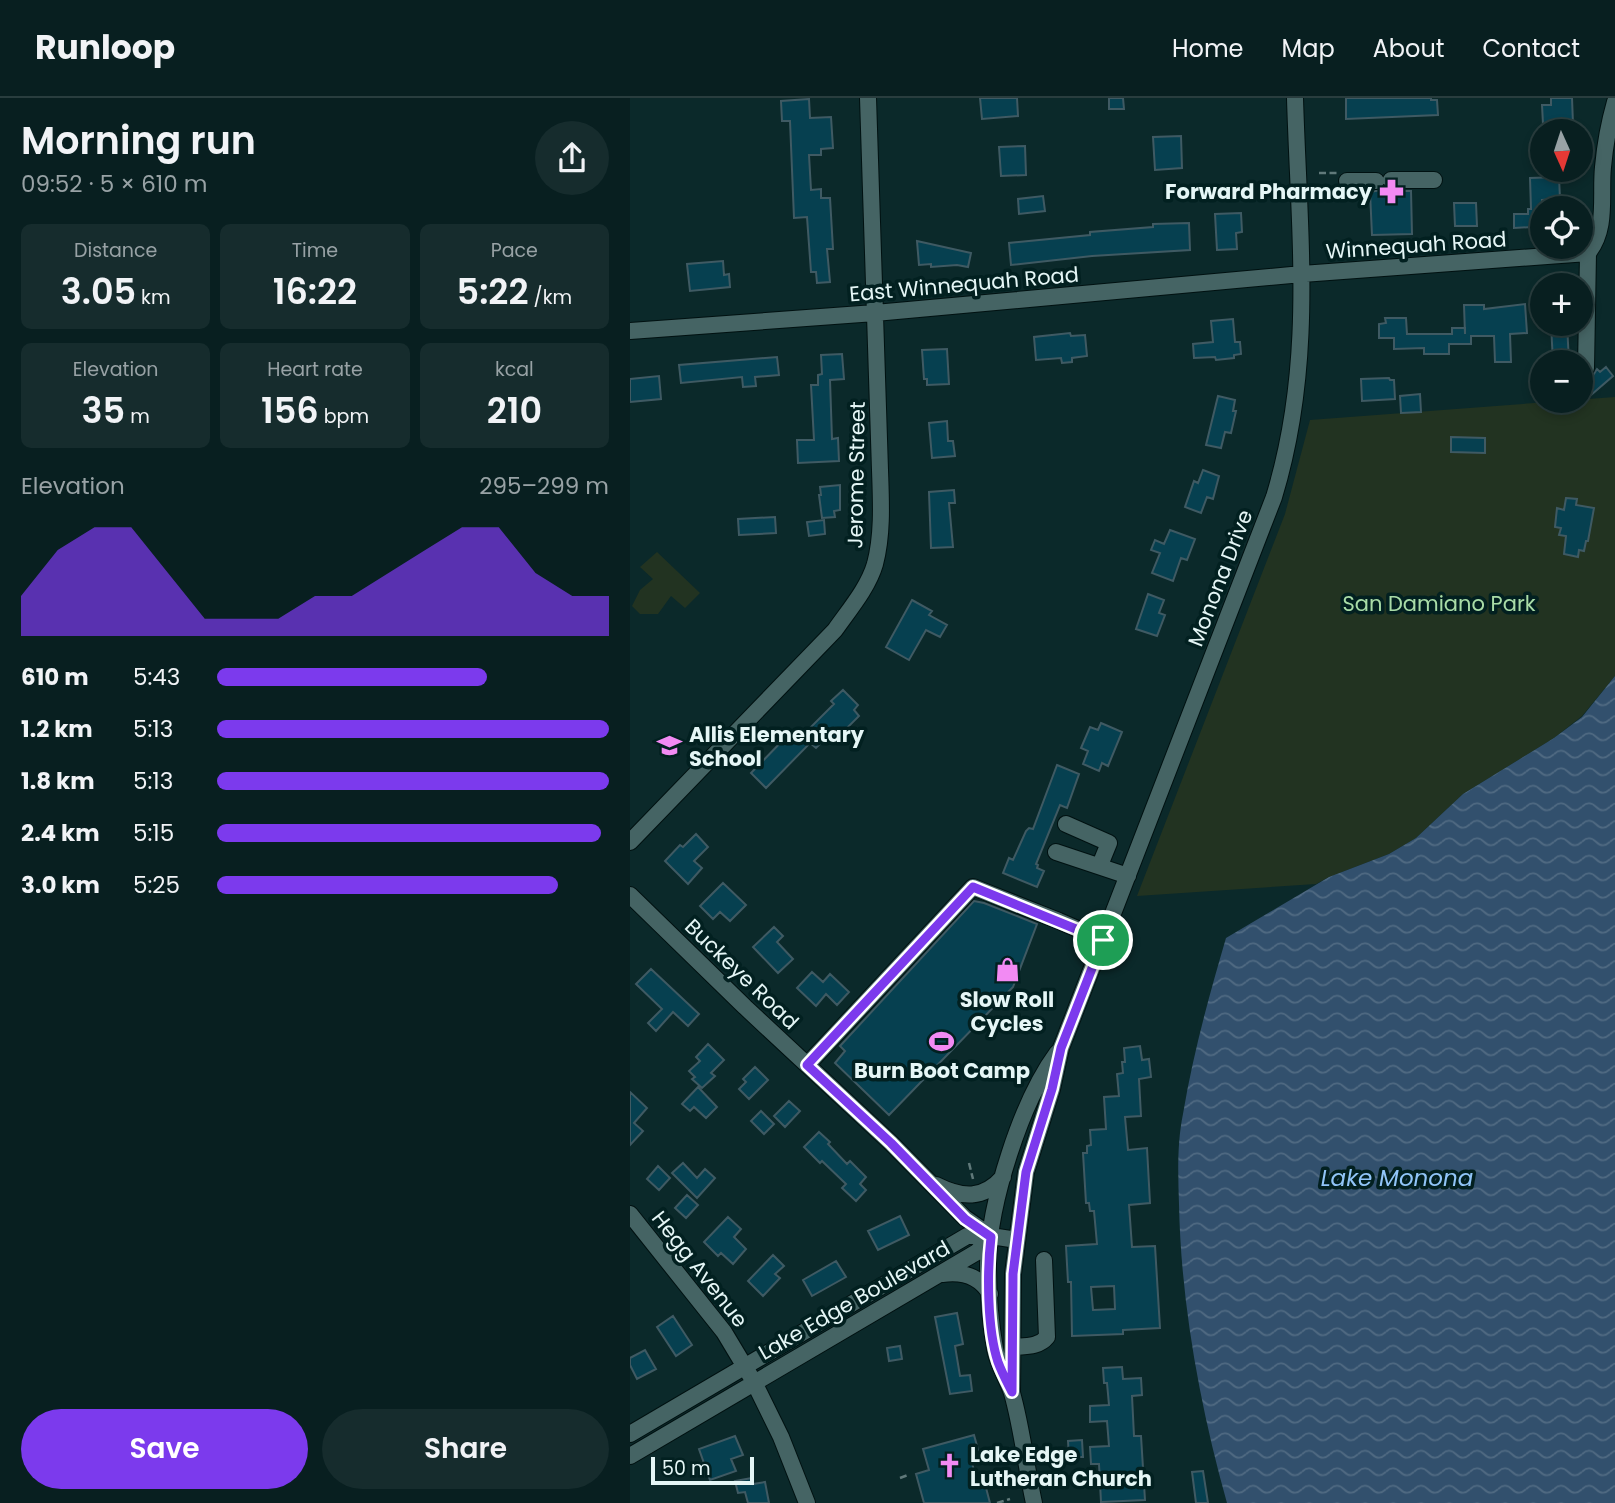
<!DOCTYPE html>
<html lang="en">
<head>
<meta charset="utf-8">
<style>
	body { margin:0; font-family:Poppins,sans-serif; background:#162c2d; color:#f1f3f6; height:100vh; display:flex; flex-direction:column; font-size:26px; white-space:nowrap }
	* { box-sizing:border-box; margin:0 }
	p { font-size:23px; color:#98a2a5 }
	.icon { flex:none; width:38px; height:38px; fill:none; stroke:currentColor; stroke-width:2; stroke-linecap:round; stroke-linejoin:round }
	.map { position:relative; flex:1; overflow:hidden }
	.side { display:flex; flex-direction:column; background:#081f20; width:630px }
	.side>* { flex:none }
	.needle { width:46px; rotate:177deg }
	.controls { position:absolute; left:900px; top:21px; display:grid; gap:14px }
	.controls a { display:grid; place-items:center; width:63px; height:63px; border-radius:50%; background:#081f20; box-shadow:0 4px 10px #0003,0 0 0 2px #293d3e; font-size:35px }
	.scale { position:absolute; left:21px; bottom:18px; width:103px; box-sizing:border-box; padding-left:7px; border:4px solid #e5f6f6; border-top:0; font-size:19px; line-height:24px; white-space:nowrap; color:#e5f6f6; -webkit-text-stroke:5px #022020; paint-order:stroke }
	.pin { position:absolute; display:grid; place-items:center; width:60px; height:60px; color:#fff; margin:-30px; border:4px solid #fff; border-radius:50%; box-shadow:0 2px 7px #0007 }
	.round { display:grid; place-items:center; flex:none; width:74px; height:74px; border-radius:37px; background:#162c2d }
	.summary { display:flex; align-items:center; justify-content:space-between; height:119px; padding:0 21px }
	h1 { font-size:38px; font-weight:600; line-height:52px }
	.metrics { display:grid; grid-template-columns:repeat(3,1fr); gap:10px; height:119px; padding:7px 21px }
	.metrics div { display:grid; align-content:center; border-radius:10px; background:#162c2d; text-align:center }
	.metrics b { font-size:35px; font-weight:600 }
	.metrics small { font-size:19px; font-weight:400 }
	.metrics p { font-size:19px }
	.chart { height:196px; padding:14px 21px }
	.chart p { display:flex; justify-content:space-between }
	.chart svg { width:100%; height:126px; margin-top:7px; fill:#7c3aed; opacity:.7 }
	.cta { display:flex; gap:14px; margin-top:auto; padding:14px 21px }
	.cta a { flex:1; height:80px; border-radius:42px; background:#7c3aed; color:#fff; font-size:28px; font-weight:600; line-height:80px; text-align:center }
	.cta a+a { background:#162c2d; color:#f1f3f6 }
	ul { padding:0 21px; list-style:none; font-size:23px }
	li { display:grid; grid-template-columns:112px 84px 1fr; align-items:center; height:52px }
	li i { height:18px; border-radius:9px; background:#7c3aed }
	header { display:flex; align-items:center; gap:42px; box-sizing:border-box; height:98px; padding:0 35px; background:#081f20; border-bottom:2px solid #293d3e }
	header strong { font-size:33px }
	nav { display:flex; gap:38px; margin-inline-start:auto; font-size:24px }
	main { display:flex; flex:1; min-height:0 }
	.map>svg:first-child { display:block }
	.green { fill:#223321 }
	.water { fill:url(#water-waves) }
	.building { fill:#064050; stroke:#3f5a63; stroke-width:2; fill-rule:evenodd }
	.lines { fill:none; stroke-linecap:round; stroke-linejoin:round }
	.minor-casing { stroke:#011; stroke-width:18 }
	.path { stroke:#60797a; stroke-width:2.5; stroke-dasharray:7 3.5; stroke-linecap:butt }
	.minor { stroke:#456464; stroke-width:16 }
	.route-casing { stroke:#fff; stroke-width:14 }
	.route { stroke:#7c3aed; stroke-width:9 }
	.labels { text-anchor:middle; dominant-baseline:central; stroke-width:7; stroke-linejoin:round; paint-order:stroke }
	.poi-label { font-size:21px; font-weight:bold; fill:#e5f6f6; stroke:#022020; text-anchor:start }
	.street-label { font-size:21px; fill:#e5f6f6; stroke:#022020 }
	.park-label { font-size:21px; fill:#a9dca7; stroke:#022020 }
	.water-label { font-size:23px; font-style:italic; fill:#91c5f8; stroke:#022020 }
</style>
</head>
<body>
<header>
<strong>Runloop</strong>
<nav><a>Home</a><a>Map</a><a>About</a><a>Contact</a></nav>
</header>
<main>
<section class="side">
<div class="summary"><div><h1>Morning run</h1><p>09:52 · 5 × 610 m</p></div><a class="round"><svg class="icon" aria-label="share" viewBox="0 0 24 24"><path d="M12 15V3M7 8l5-5 5 5M5 13v7h14v-7"/></svg></a></div>
<div class="metrics">
<div><p>Distance</p><b>3.05<small> km</small></b></div>
<div><p>Time</p><b>16:22</b></div>
<div><p>Pace</p><b>5:22<small> /km</small></b></div>
</div>
<div class="metrics">
<div><p>Elevation</p><b>35<small> m</small></b></div>
<div><p>Heart rate</p><b>156<small> bpm</small></b></div>
<div><p>kcal</p><b>210</b></div>
</div>
<div class="chart"><p><span>Elevation</span>295–299 m</p>
<svg viewBox="0 0 160 44" preserveAspectRatio="none"><path d="M0 44V30L10 14L20 6L30 6L40 22L50 38L60 38L70 38L80 30L90 30L100 22L110 14L120 6L130 6L140 22L150 30L160 30V44z"/></svg>
</div>
<ul>
<li><b>610 m</b>5:43<i style="width:69%"></i></li>
<li><b>1.2 km</b>5:13<i style="width:100%"></i></li>
<li><b>1.8 km</b>5:13<i style="width:100%"></i></li>
<li><b>2.4 km</b>5:15<i style="width:98%"></i></li>
<li><b>3.0 km</b>5:25<i style="width:87%"></i></li>
</ul>
<div class="cta"><a>Save</a><a>Share</a></div>
</section>
<div class="map">
<svg width="985" height="1405" viewBox="0 0 985 1405">
	<defs>
		<pattern id="water-waves" width="16" height="10" patternUnits="userSpaceOnUse" patternTransform="scale(1.75)"><rect width="16" height="10" fill="#32506d"/><path d="M0 5q4-4 8 0t8 0" fill="none" stroke="#506a82"/></pattern>
	</defs>
	<rect width="100%" height="100%" fill="#0b292a"/>
	<!-- green -->
	<path class="green" d="M985,299V578L952,618L924,640L833,696L786,740L759,756L699,779L686,786L507,798L655,416L680,322Z
		M27,454L70,495L55,510L41,498L28,516H10L2,508L10,492L23,481L10,469Z"/>
	<!-- water -->
	<path class="water" d="M985,578V1405H597C570,1308 551,1206 549,1106C548,1076 547,1045 553,1016C563,956 579,898 596,840L699,779L759,756L786,740L833,696L924,640L952,619Z"/>
	<!-- building -->
	<path class="building" d="M350,0H387L388,18L352,21Z
		M479,0H493L494,11H479Z
		M716,0H801V2H807L808,17L716,21Z
		M921,0H942L943,26H913L912,7H921Z
		M179,1L180,20L201,19L203,50L191,51V57H179L181,92L191,91V100H200L203,151H197L200,184L187,185L186,174H181L177,119L164,120L160,23H152L151,3Z
		M551,38L552,70L525,72L523,39Z
		M395,48L396,77L371,78L369,49Z
		M929,79L930,101L912,102V138H902V129L884,130V116H898V111H901L900,80Z
		M754,89L761,93H781L782,136L742,137L740,94L751,92Z
		M413,98L415,113L389,116L388,101Z
		M824,105H846L847,128H825Z
		M611,115L612,134L606,135L607,151L587,152L585,116Z
		M559,125L560,152L462,158L381,167L379,145L460,137V134L523,129V126Z
		M287,143L341,155L338,169L327,167L301,169V166L289,167Z
		M93,163L94,177L99,176L100,189L60,193L57,166Z
		M895,206L897,235L880,236L881,264H865L864,238H841V246H819V256H794V250L764,251V240H749V226L756,225L755,220H776L777,236H822V230H835V236L834,207H854V211Z
		M603,221L605,244H610L611,256L604,257V260L586,262L585,259L564,260L563,246L583,244L581,223Z
		M921,226H937L939,264H923Z
		M440,235L441,238L455,237L457,258L442,260V264L432,265L431,260L406,262L404,239Z
		M317,251L319,286L297,287V281H294L292,252Z
		M212,256L214,281L200,282L202,341L208,340L209,363L168,365L167,342H184L181,287H188V277L192,276L191,257Z
		M147,259L149,277L125,279L126,288L113,289L112,279L51,285L49,267Z
		M976,269L983,278L961,297H951V286L962,279L967,271L970,274Z
		M29,278L31,301L0,304V281Z
		M759,280L760,282H764L765,301L732,303L731,281Z
		M790,296L791,314L771,315L770,298Z
		M588,298L605,302L603,313H606L601,335L595,334L591,350L576,347Z
		M317,323L318,343H323L325,358L302,360L299,325Z
		M821,339L855,340V355L821,354Z
		M573,372L589,378L583,401L577,399L571,415L555,409L564,383L568,385Z
		M210,387V412L204,413L205,419L192,420L189,397H191L190,389Z
		M324,392L325,405H319L323,449L301,450L299,394Z
		M936,400L947,401L946,407L964,410L958,443H956L954,453L949,452L948,459L934,456L936,438L929,437L931,430L925,429L927,410L934,412Z
		M145,419L146,435L109,437L108,421Z
		M194,422L195,436L179,438L177,424Z
		M540,432L565,441L557,462L551,460L543,483L522,475L530,455L521,452L525,442L534,446Z
		M518,496L534,502L529,515L535,517L527,538L506,531Z
		M282,502L302,513L299,517L317,527L310,539L296,532L279,562L256,549Z
		M213,592L228,607L224,612L229,618L203,644L197,639L186,650L180,645L136,690L121,675L157,638L165,645L204,606L201,603Z
		M471,625L492,634L478,668L472,665L469,673L453,666L458,653L451,650L460,629L468,632Z
		M427,667L449,676L437,710L430,707L406,766L408,767L407,770L414,773L407,789L373,775L379,760L383,762L396,733L399,730L403,731Z
		M66,736L78,749L64,763L72,770L58,786L35,763L50,747L53,749Z
		M93,785L116,807L100,823L90,814L83,821L70,808Z
		M344,803L354,805L407,826L383,889L259,1017L205,965L215,953L210,948Z
		M144,829L153,838L147,844L163,861L148,875L123,849Z
		M21,871L69,916L58,928L43,914L26,933L18,925L32,911L6,886Z
		M182,874L193,884L200,876L219,894L207,907L196,896L186,908L167,890Z
		M78,946L94,962L81,975L85,978L72,990L62,981L65,979L59,973L70,963L66,959Z
		M510,948L512,962L519,961L521,979L509,981L511,1018L495,1019L498,1052L517,1050L520,1105L499,1107L502,1149L525,1148L530,1230L493,1232V1236L442,1238L441,1184H438L436,1148L467,1146L464,1113H460L459,1105H456L453,1055H457V1048L461,1047L460,1032L476,1031L474,999L489,998L487,976L493,975L492,964H495L494,950ZM484,1188L485,1211L463,1212L461,1189Z
		M125,969L138,982L119,1001L109,991L116,984L113,981Z
		M68,989L87,1009L76,1020L64,1009L60,1013L52,1006Z
		M0,994L17,1010L4,1025L13,1033L0,1047Z
		M159,1003L170,1013L155,1029L144,1018Z
		M131,1013L144,1026L134,1036L121,1023Z
		M189,1034L200,1044L198,1046L217,1066L220,1063L236,1079L230,1086L236,1092L226,1103L212,1090L216,1086L192,1063L190,1065L174,1049Z
		M53,1065L67,1080L75,1071L85,1080L67,1100L42,1075Z
		M28,1068L40,1080L29,1092L17,1081Z
		M57,1097L68,1107L56,1120L45,1110Z
		M270,1118L279,1137L248,1152L238,1133Z
		M98,1119L111,1131L104,1139L116,1151L103,1166L91,1155L88,1158L74,1144Z
		M143,1157L154,1168L145,1176L150,1180L133,1198L118,1183Z
		M206,1163L216,1179L182,1198L173,1182Z
		M327,1215L333,1246L325,1248L330,1278L340,1277L342,1293L320,1296L305,1219Z
		M43,1218L62,1247L46,1258L27,1229Z
		M270,1248L272,1261L259,1263L257,1250Z
		M15,1252L26,1271L7,1281L0,1267V1260Z
		M492,1269L493,1281L511,1280L512,1297L502,1298L504,1338H511L515,1402L471,1404L469,1366H461L460,1349L479,1348L477,1323L460,1324V1308L479,1307L477,1285H474L473,1270Z
		M344,1337L351,1362L342,1365L348,1388L355,1386L360,1405H294L286,1376L299,1372L293,1351Z
		M105,1338L113,1357L101,1361L106,1373L80,1382L69,1351Z
		M452,1342L453,1359H439L438,1343Z
		M573,1373L578,1405H566L562,1374Z
		M122,1380L123,1386L135,1384L139,1405H118L115,1394L108,1395L105,1383Z"/>
	<g class="lines">
		<defs>
			<path id="minor" d="M761,82H804
				M717,83H746
				M0,233L245,215L672,176L958,155C978,130 970,98 973,69C975,47 979,25 985,4
				M956,270L958,155
				M436,726L479,745L470,767
				M0,744L205,532C219,512 238,490 245,466C253,436 251,402 250,372L238,0
				M426,754L498,778
				M0,797L115,909L261,1045L335,1120L361,1138L387,1142
				M177,967L343,789L429,823L473,842
				M306,1087C332,1100 353,1102 373,1079
				M0,1116L94,1234L124,1284L151,1339L177,1405
				M312,1176C332,1173 350,1178 360,1196
				M383,1249C396,1248 409,1249 417,1239L414,1162
				M382,1294L383,1176L396,1074L422,991L431,950L644,399C685,264 669,138 665,0
				M0,1336L337,1138H359
				M0,1358L347,1154L361,1138
				M404,1405C396,1369 392,1330 382,1295C377,1280 368,1267 365,1251C360,1223 358,1193 358,1165C359,1105 391,1004 427,955"/>
		</defs>
		<!-- minor casing -->
		<use href="#minor" class="minor-casing"/>
		<!-- path -->
		<path class="path" d="M689,75H707
			M339,1065L343,1081
			M270,1380L278,1377
			M367,1405L380,1401"/>
		<!-- minor -->
		<use href="#minor" class="minor"/>
	</g>
	<g class="lines">
		<defs>
			<path id="route" d="M343,789L473,842L431,950L422,991L396,1074L383,1176L382,1294C377,1284 372,1275 368,1264C357,1231 357,1173 361,1139L335,1121L261,1045L177,967Z"/>
		</defs>
		<!-- route casing -->
		<use href="#route" class="route-casing"/>
		<!-- route -->
		<use href="#route" class="route"/>
	</g>
	<!-- icons -->
	<defs>
		<symbol id="pharmacy-bare" viewBox="-9 -9 18 18"><path d="M-2-6h4v4h4v4h-4v4h-4v-4h-4v-4h4Z" fill="#f28af3" stroke="#022020" stroke-width="2.5" paint-order="stroke"/></symbol>
		<symbol id="school-bare" viewBox="-9 -9 18 18"><path d="M0-5L7-2L0 1L-7-2ZM-4 1L0 2.5L4 1V4Q0 6-4 4Z" fill="#f28af3" stroke="#022020" stroke-width="2.5" paint-order="stroke"/></symbol>
		<symbol id="shop-bare" viewBox="-9 -9 18 18"><path d="M-5-2.5h2.3a2.7 3.5 0 0 1 5.4 0H5L5.5 6h-11ZM-1.5-2.5h3a1.5 2.3 0 0 0-3 0Z" fill="#f28af3" stroke="#022020" stroke-width="2.5" paint-order="stroke"/></symbol>
		<symbol id="stadium-bare" viewBox="-9 -9 18 18"><path d="M0-5a6.5 5 0 1 0 0 10a6.5 5 0 1 0 0-10ZM-3.5-1.8h7v3.6h-7Z" fill="#f28af3" stroke="#022020" stroke-width="2.5" paint-order="stroke"/></symbol>
		<symbol id="church-bare" viewBox="-9 -9 18 18"><path d="M-1.2-6h2.4v3.5h3.3v2.4h-3.3V6h-2.4V-.1h-3.3v-2.4h3.3Z" fill="#f28af3" stroke="#022020" stroke-width="2.5" paint-order="stroke"/></symbol>
	</defs>
	<g fill-rule="evenodd">
		<use href="#pharmacy-bare" x="744" y="76" width="35" height="35"/>
		<use href="#school-bare" x="22" y="630" width="35" height="35"/>
		<use href="#shop-bare" x="360" y="854" width="35" height="35"/>
		<use href="#stadium-bare" x="294" y="926" width="35" height="35"/>
		<use href="#church-bare" x="302" y="1350" width="35" height="35"/>
	</g>
	<g class="labels">
		<!-- poi labels -->
		<g class="poi-label">
			<text x="742" y="93" text-anchor="end">Forward Pharmacy</text>
			<text x="59" y="636">Allis Elementary<tspan x="59" dy="24">School</tspan></text>
			<text x="377" y="901" text-anchor="middle">Slow Roll<tspan x="377" dy="24">Cycles</tspan></text>
			<text x="312" y="972" text-anchor="middle">Burn Boot Camp</text>
			<text x="340" y="1356">Lake Edge<tspan x="340" dy="24">Lutheran Church</tspan></text>
		</g>
		<!-- street labels -->
		<g class="street-label">
			<text transform="translate(786 147) rotate(-4)">Winnequah Road</text>
			<text transform="translate(334 186) rotate(-5)">East Winnequah Road</text>
			<text transform="translate(226 377) rotate(-89)">Jerome Street</text>
			<text transform="translate(590 480) rotate(-69)">Monona Drive</text>
			<text transform="translate(112 876) rotate(44)">Buckeye Road</text>
			<text transform="translate(70 1171) rotate(52)">Hegg Avenue</text>
			<text transform="translate(224 1202) rotate(-30)">Lake Edge Boulevard</text>
		</g>
		<!-- park labels -->
		<g class="park-label">
			<text x="809" y="505">San Damiano Park</text>
		</g>
		<!-- water labels -->
		<g class="water-label">
			<text x="767" y="1080">Lake Monona</text>
		</g>
	</g>
</svg>
<div class="controls">
<a><svg class="needle" viewBox="-14 -14 28 28"><path d="M0-13l5 13h-10z" fill="#e53935"/><path d="M0 13l5-13h-10z" fill="#98a2a5"/></svg></a>
<a><svg class="icon" aria-label="locate" viewBox="0 0 24 24"><circle cx="12" cy="12" r="6"/><path d="M12 2v4M12 18v4M2 12h4M18 12h4"/></svg></a>
<a>+</a>
<a>−</a>
</div>
<div class="scale">50 m</div>
<div class="pin" style="left:473px;top:842px;background:#1e9e55"><svg class="icon" aria-label="arrive" viewBox="0 0 24 24"><path d="M6 21V4h12l-3 4 3 4H6"/></svg></div>
</div>
</main>
</body>
</html>
